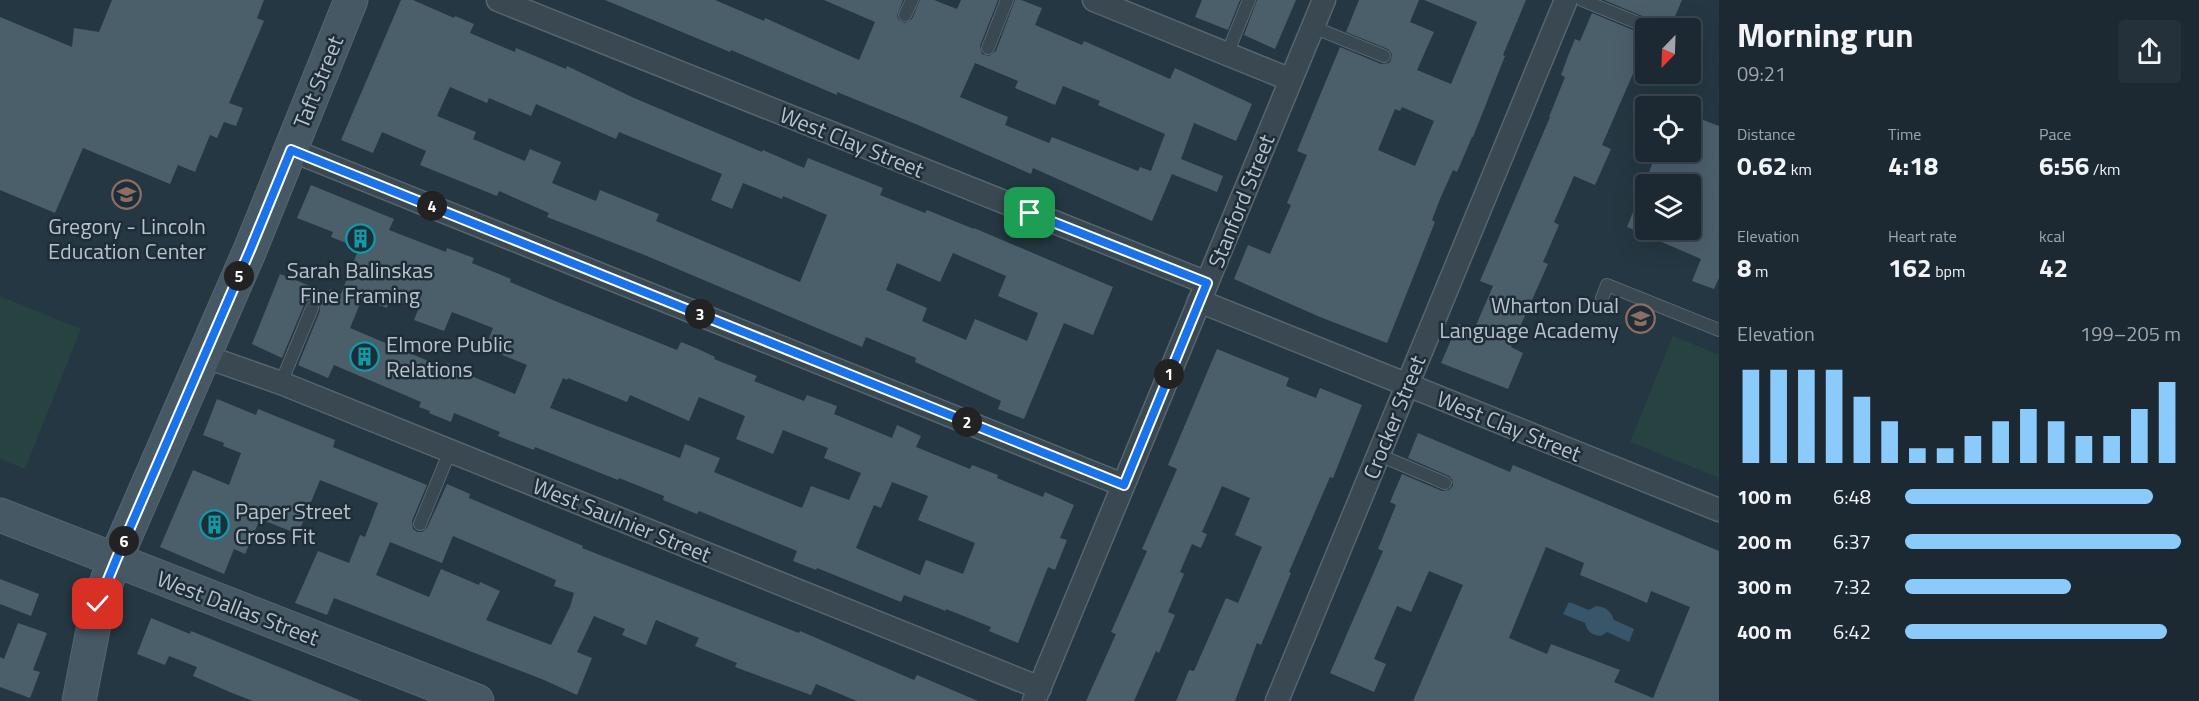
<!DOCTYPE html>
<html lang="en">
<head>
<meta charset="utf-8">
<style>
	body { margin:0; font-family:"Titillium Web",sans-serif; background:#25313a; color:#f1f3f6; height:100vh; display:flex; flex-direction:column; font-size:22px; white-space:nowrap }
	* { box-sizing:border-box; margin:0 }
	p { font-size:20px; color:#a0a6ac }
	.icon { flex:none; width:33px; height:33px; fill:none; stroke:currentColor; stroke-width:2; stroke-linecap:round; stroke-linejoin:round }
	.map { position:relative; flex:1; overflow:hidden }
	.details { display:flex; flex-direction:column; background:#1c2932; width:480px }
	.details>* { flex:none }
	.needle { width:39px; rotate:203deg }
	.buttons { position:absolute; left:1635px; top:18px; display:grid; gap:12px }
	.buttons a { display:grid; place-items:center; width:66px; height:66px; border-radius:6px; background:#1c2932; box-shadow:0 6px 24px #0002,0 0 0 2px #3a454d; font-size:30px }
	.pin { position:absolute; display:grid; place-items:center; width:51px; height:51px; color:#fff; margin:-26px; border-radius:12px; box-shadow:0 3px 9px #0006 }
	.km { position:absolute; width:30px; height:30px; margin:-15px; border-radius:50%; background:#222; color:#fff; font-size:16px; line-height:30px; text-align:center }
	.round { display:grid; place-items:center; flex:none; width:63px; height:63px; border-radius:6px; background:#25313a }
	.summary { display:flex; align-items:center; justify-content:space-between; height:102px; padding:0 18px }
	h1 { font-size:33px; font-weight:700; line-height:45px }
	.metrics { display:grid; grid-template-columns:repeat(3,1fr); gap:9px; height:102px; padding:6px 18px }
	.metrics div { display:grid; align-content:center }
	.metrics b { font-size:26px; font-weight:700 }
	.metrics small { font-size:16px; font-weight:400 }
	.metrics p { font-size:16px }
	.chart { height:168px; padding:12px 18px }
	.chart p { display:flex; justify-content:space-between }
	.chart svg { width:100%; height:108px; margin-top:6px; stroke:#8bcbfc; stroke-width:6 }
	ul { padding:0 18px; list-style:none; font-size:20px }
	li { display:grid; grid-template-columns:96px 72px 1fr; align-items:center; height:45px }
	li i { height:15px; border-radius:8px; background:#8bcbfc }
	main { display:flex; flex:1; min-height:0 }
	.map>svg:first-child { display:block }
	.green { fill:#274341 }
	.water { fill:#38566a }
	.building { fill:#4b5f6b; fill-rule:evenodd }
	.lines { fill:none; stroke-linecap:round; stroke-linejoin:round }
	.lane-casing { stroke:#57656f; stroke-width:14 }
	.street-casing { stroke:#57656f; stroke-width:25 }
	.secondary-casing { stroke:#57656f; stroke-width:35 }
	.lane { stroke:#394851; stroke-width:12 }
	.street { stroke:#394851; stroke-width:22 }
	.secondary { stroke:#475865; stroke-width:33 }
	.route-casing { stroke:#fff; stroke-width:12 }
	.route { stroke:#1a73e8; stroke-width:8 }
	.labels { text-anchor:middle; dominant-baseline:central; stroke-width:5; stroke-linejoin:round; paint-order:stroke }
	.street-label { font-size:22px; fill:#b6c2cc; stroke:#1e2d37 }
	.poi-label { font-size:22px; fill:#b6c2cc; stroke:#1e2d37 }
</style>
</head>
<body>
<main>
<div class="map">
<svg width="1719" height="701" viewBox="0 0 1719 701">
	<rect width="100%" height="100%" fill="#253742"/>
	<!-- green -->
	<path class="green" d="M0,296L81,329L25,469L0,459Z
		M1673,336L1719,355V478L1630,442Z"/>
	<!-- water -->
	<path class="water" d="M1569,602L1589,610L1596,606C1606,607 1610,610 1614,620L1634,629L1629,642L1607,632L1601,636C1592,635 1587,632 1585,623L1563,614Z"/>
	<!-- building -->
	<path class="building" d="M112,0H264L257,18L264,21L229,103L243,108L236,126L224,122L217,138L210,135L195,172L178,165L170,184L83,148L55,213L0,190V17L72,47L74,28L99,32Z
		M401,0H413L454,18L455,16L474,24L470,33L515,52L516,48L566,69L567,66L634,98L762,152L763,150L804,168L808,158L883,188L880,195L925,213L927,210L974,229V228L1113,287L1093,335L1064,323L1024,419L998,409L1001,401L915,362L916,358L866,337L862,347L642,254L547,217L549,213L499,191L497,196L420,165L426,151L382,132L373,153L341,140ZM450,87L487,103L489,98L531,116L536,104L616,139L619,132L722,174L711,200L732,209L743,183L782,199L783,196L827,215L800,282L656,221L659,214L600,190L596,201L552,183L561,162L530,149L525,161L473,139L476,132L437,116ZM953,253L1006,276L998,296L1038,313L1027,341L975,319L966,340L922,321L927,308L886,290L897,263L940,282Z
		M605,0H715L764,21L765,18L859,60L875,22L824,0H903L897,16L899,20L905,23L912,19L920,0H934L957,9L961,0H998L980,46L982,54L989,56L996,51L1015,0H1021L1042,8L1035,25L1082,45L1084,41L1170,79L1175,68L1252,104L1236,141L1194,123L1181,159L1223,176L1217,192L1172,174L1152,221L1033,168L1031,174L918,125L837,92V95L731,50L730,52ZM975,63L1018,81L1015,88L1055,105L1063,86L1100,101L1098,105L1165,134L1151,171L1140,167L1138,171L1052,137L1049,143L1005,125L1008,117L960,97Z
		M1202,0H1240L1228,30L1195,17Z
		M1257,0H1296L1275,49L1244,35Z
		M1359,0H1419L1410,22L1434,32L1417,70L1451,84L1477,22L1424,0H1526L1503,55L1505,56L1473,137H1472L1457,172L1453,170L1440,199L1432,220L1435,222L1387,343L1320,317L1234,279L1248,245L1270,254L1291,205L1287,203L1307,155L1297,151L1340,47L1381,64L1389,63L1391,60L1392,54L1388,49L1346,32ZM1402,107L1434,121L1415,166L1378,150L1395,109L1400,111Z
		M1604,0H1682L1670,28H1650L1651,23L1647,18Z
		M1592,13L1640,33H1646V63L1639,60L1602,145L1611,149L1595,185L1574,176L1554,222L1559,225L1543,262L1548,264L1511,347L1523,353L1508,389L1441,363L1458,324L1474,330L1493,286L1480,281L1550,117H1549L1565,77L1561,75L1568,56L1575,39L1580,41Z
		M1690,115L1719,126V278L1714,289L1692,281L1701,259L1627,227L1657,152H1690ZM1646,184H1690V230H1646Z
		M311,185L394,219L389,230L446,252L447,248L474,258L472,263L511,279L510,282L560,303L677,350L681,342L696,348L715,357L714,359L757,376L754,381L804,401L807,395L837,406L834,414L892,438L897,425L921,436L916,447L970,469L972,465L998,475L997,478L1043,497L1045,492L1074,505L1060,538L1067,540L1055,570L1048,567L1018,643L989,631L991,627L946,609V611L904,595L901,602L817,568L816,570L793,561L797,551L699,511L697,514L663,500L664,496L619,478L618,480L535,447L534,450L498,436L500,432L454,413L451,422L429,413L430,411L419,407L421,402L334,365L328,378L298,365L320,311L319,303L315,300L307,301L304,305L282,358L252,344L280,274L328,293L330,289L341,294L359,248L331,237L333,232L297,218ZM362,299L387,308L390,299L418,310L414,320L444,331L452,312L493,328L485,348L527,365L515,394L469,375L470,372L447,363L445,368L350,328ZM563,378L567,380L568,378L627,402L630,395L689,421L699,397L745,416L736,439L773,454L783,430L828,448L824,458L861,473L849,500L811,486L802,508L714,472L720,458L685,444L680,458L550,408ZM892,482L928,496L918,520L975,543L963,574L926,560L920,575L856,548L874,505L881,508Z
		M1217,349L1289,378L1286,386L1316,398L1320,388L1362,405L1333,478L1330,477L1289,572L1291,573L1261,645L1257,643L1235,701H1176L1189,670L1194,671L1226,598L1238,603L1262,547L1235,535L1250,498L1222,486L1202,532L1207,534L1201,548L1192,544L1180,572L1184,574L1168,612L1175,615L1159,653L1156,651L1134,701H1086L1116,634L1111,632L1147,551L1142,549L1177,469L1168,465Z
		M217,399L256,415L258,409L335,440L333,447L427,485L412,521L413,529L417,532H422L427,528L447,484L470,494L469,498L583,546L582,548L799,633L800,631L914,680L917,675L978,701H857L816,684L811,695L735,667L737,663L695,646L699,638L656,620L646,645L622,635L625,629L594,616L577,652L592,658L577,695L544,680L334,598L327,615L295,603L318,551L349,563L360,535L365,537L378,503L320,480L298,534L260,519L245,554L234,549L224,574L160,547L193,470L229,485L241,453L223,446L224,443L203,435ZM453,536L556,580L554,586L574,593L570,607L551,645L486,620L500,591L480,582L479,585L441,569L429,597L376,575L390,542L442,563Z
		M1418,433L1510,472L1513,465L1719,551V701H1413L1463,585L1429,571L1411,612L1397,606L1374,659L1386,664L1374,692L1330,673L1383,551L1378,549L1396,505L1390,502L1402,474L1442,491L1449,490L1453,486L1452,479L1449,476L1408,458ZM1546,547L1584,563L1580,575L1624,593L1647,603L1651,591L1690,607L1653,698L1614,682L1620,670L1551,644L1547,654L1509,638Z
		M0,579L39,594L31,616L0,604Z
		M151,618L190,634L191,631L362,701H253L232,693L193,676L197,667L169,656L165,665L137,654Z
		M18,623L47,633L33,670L40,672L30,698L0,687V657L4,659Z"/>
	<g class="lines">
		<defs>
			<path id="lane" d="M1582,0L1643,25
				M905,15L912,0
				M1313,27L1384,56
				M988,48L1007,0
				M1227,54L1249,0
				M1602,298L1607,285L1719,330
				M281,383L312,308
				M1379,455L1445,483
				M420,524L450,451"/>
			<path id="street" d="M498,0L1207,283
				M1094,0L1291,80
				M291,150L1123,485
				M1199,301L1719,510
				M204,356L281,383L1040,688
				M1034,701L1324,0
				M1277,701L1566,0"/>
			<path id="secondary" d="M0,515L477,701
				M79,701L98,604L115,560L250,250L351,0"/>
		</defs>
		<!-- lane casing -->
		<use href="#lane" class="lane-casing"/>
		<!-- street casing -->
		<use href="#street" class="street-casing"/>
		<!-- secondary casing -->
		<use href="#secondary" class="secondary-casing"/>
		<!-- lane -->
		<use href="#lane" class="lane"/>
		<!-- street -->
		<use href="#street" class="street"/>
		<!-- secondary -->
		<use href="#secondary" class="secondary"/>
	</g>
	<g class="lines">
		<defs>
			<path id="route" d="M98,604L116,560L250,250L291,150L1124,485L1207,283L1030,213"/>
		</defs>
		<!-- route casing -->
		<use href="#route" class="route-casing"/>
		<!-- route -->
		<use href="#route" class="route"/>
	</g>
	<!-- icons -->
	<defs>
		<symbol id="school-ring" viewBox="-11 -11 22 22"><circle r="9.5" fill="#1e2d37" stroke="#8d6e63" stroke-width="1.5"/><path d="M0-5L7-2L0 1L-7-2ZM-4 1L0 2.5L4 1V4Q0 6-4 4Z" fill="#8d6e63"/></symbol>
		<symbol id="building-ring" viewBox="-11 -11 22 22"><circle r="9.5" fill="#1e2d37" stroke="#0f9aa8" stroke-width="1.5"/><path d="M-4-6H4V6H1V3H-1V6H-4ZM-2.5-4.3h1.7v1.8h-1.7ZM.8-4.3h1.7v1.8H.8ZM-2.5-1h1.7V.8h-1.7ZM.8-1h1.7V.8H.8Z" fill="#0f9aa8"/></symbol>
	</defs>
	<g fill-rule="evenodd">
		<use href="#school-ring" x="110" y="178" width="33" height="33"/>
		<use href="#building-ring" x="344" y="222" width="33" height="33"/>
		<use href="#school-ring" x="1624" y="302" width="33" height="33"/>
		<use href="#building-ring" x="348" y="340" width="33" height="33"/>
		<use href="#building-ring" x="198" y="508" width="33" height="33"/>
	</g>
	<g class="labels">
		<!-- street labels -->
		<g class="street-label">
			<text transform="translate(318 82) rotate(-68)">Taft Street</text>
			<text transform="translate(852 142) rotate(22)">West Clay Street</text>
			<text transform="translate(1241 201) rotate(-68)">Stanford Street</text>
			<text transform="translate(1394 417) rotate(-68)">Crocker Street</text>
			<text transform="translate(1509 426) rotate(22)">West Clay Street</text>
			<text transform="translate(622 520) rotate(22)">West Saulnier Street</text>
			<text transform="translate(238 608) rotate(21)">West Dallas Street</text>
		</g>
		<!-- poi labels -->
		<g class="poi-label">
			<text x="127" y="226">Gregory - Lincoln<tspan x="127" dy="25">Education Center</tspan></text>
			<text x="360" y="270">Sarah Balinskas<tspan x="360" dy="25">Fine Framing</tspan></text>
			<text x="1619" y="305" text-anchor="end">Wharton Dual<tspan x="1619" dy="25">Language Academy</tspan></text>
			<text x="386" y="344" text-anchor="start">Elmore Public<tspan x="386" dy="25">Relations</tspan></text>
			<text x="235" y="511" text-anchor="start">Paper Street<tspan x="235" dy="25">Cross Fit</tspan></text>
		</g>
	</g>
</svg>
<div class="buttons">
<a><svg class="needle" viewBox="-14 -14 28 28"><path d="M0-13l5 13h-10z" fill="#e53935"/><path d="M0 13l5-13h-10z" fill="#a0a6ac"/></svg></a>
<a><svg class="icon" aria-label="locate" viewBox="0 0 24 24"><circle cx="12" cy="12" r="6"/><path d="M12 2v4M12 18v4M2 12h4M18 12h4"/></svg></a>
<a><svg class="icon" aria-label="layers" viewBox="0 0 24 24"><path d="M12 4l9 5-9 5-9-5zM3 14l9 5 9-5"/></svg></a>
</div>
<div class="pin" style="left:1030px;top:213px;background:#1e9e55"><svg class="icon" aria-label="arrive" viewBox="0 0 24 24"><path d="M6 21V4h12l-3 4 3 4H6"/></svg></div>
<div class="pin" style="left:98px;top:604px;background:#d93025"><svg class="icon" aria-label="check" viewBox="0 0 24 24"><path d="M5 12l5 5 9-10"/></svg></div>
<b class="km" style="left:1169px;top:374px">1</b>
<b class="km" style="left:967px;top:422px">2</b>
<b class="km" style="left:700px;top:314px">3</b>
<b class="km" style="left:432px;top:206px">4</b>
<b class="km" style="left:239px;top:276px">5</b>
<b class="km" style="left:124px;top:541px">6</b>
</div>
<section class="details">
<div class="summary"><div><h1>Morning run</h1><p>09:21</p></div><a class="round"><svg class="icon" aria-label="share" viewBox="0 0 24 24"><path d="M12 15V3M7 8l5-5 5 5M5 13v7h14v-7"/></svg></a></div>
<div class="metrics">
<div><p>Distance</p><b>0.62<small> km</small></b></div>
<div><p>Time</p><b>4:18</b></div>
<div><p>Pace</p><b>6:56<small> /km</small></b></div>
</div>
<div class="metrics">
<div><p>Elevation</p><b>8<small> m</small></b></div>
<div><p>Heart rate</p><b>162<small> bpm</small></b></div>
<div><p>kcal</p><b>42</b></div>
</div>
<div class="chart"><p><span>Elevation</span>199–205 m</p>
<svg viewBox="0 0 160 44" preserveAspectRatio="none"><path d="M5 44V6M15 44V6M25 44V6M35 44V6M45 44V17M55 44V27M65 44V38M75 44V38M85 44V33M95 44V27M105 44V22M115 44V27M125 44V33M135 44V33M145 44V22M155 44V11"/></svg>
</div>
<ul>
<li><b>100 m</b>6:48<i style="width:90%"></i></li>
<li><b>200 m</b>6:37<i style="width:100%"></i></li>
<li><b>300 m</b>7:32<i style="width:60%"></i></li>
<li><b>400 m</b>6:42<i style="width:95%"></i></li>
</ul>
</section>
</main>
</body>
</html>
